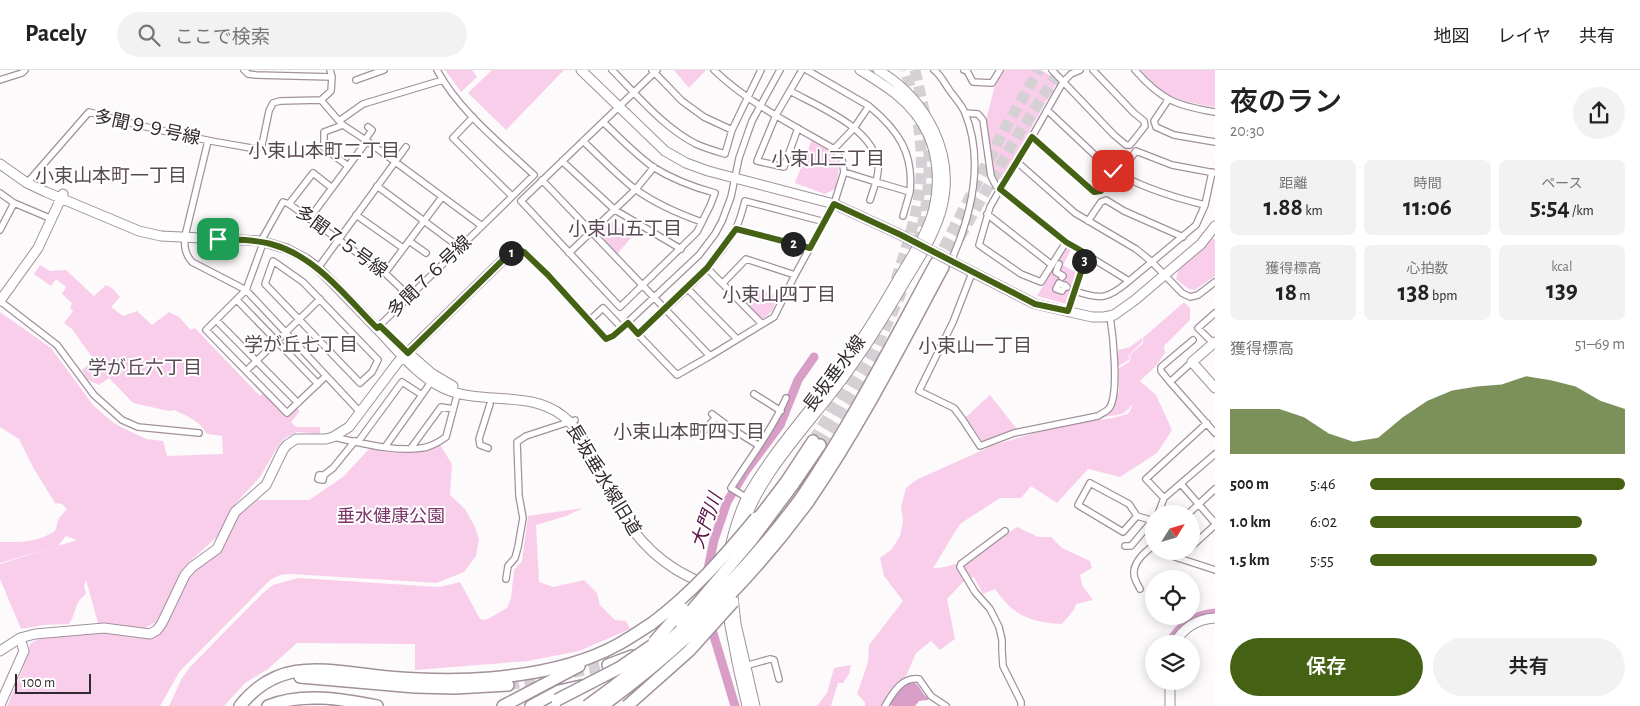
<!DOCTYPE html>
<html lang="ja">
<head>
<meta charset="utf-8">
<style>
	body { margin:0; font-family:"Alegreya Sans","Noto Sans JP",sans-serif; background:#f2f2f2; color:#222; height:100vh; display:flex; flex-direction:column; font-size:19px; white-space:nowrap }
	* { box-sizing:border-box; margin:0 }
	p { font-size:16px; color:#767676 }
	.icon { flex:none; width:28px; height:28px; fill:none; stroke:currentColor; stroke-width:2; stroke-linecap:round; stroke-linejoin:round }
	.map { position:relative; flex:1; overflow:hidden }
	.drawer { display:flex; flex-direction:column; background:#fff; width:425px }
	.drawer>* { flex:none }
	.needle { width:32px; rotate:53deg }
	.tools { position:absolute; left:1145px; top:435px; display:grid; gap:10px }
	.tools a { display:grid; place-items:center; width:55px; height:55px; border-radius:50%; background:#fff; box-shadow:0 2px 12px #0003; font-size:25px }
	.scale { position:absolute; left:15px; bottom:12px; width:76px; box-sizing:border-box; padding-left:5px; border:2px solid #30292d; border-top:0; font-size:14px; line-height:18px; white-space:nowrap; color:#30292d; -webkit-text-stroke:4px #fff; paint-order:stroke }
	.pin { position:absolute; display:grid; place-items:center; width:42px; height:42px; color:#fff; margin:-21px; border-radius:10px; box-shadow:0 2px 8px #0006 }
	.km { position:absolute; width:25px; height:25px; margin:-12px; border-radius:50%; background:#222; color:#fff; font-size:14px; line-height:25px; text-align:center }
	.round { display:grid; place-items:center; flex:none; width:52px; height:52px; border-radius:26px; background:#f2f2f2 }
	.overview { display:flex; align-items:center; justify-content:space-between; height:85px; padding:0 15px }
	h1 { font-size:28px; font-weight:600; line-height:38px }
	.stats { display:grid; grid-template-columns:repeat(3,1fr); gap:8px; height:85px; padding:5px 15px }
	.stats div { display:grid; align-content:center; border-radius:8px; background:#f2f2f2; text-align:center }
	.stats b { font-size:25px; font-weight:600 }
	.stats small { font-size:14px; font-weight:400 }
	.stats p { font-size:14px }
	.chart { height:140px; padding:10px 15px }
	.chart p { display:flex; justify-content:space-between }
	.chart svg { width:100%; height:90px; margin-top:5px; fill:#456214; opacity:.7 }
	.cta { display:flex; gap:10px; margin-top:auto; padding:10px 15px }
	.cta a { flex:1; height:58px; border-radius:30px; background:#456214; color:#fff; font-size:20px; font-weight:600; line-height:58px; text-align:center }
	.cta a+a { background:#f2f2f2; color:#222 }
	ul { padding:0 15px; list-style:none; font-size:16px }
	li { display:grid; grid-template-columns:80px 60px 1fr; align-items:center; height:38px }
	li i { height:12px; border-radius:6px; background:#456214 }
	header { display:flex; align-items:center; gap:30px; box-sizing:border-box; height:70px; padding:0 25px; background:#fff; border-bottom:1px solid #e0e0e0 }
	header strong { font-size:24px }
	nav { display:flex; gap:28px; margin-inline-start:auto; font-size:18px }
	.search { width:350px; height:45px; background:#f2f2f2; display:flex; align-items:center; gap:12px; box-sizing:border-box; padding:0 18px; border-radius:28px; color:#767676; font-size:19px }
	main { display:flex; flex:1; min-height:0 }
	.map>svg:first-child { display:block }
	.green { fill:#f9ceeb }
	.water { fill:#d99ec7 }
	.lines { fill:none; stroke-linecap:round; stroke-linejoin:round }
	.river { stroke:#d99ec7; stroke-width:9 }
	.highway-tunnel { stroke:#d4d0d3; stroke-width:11; stroke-dasharray:11 5.5; stroke-linecap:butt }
	.street-casing { stroke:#a1919c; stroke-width:8 }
	.secondary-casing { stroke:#a1919c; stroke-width:11 }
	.highway-casing { stroke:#a1919c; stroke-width:14 }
	.street { stroke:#fff; stroke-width:5.5 }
	.secondary { stroke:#fff; stroke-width:9 }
	.highway { stroke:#fff; stroke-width:11 }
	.secondary-bridge-casing { stroke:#a1919c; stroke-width:11; stroke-linecap:butt }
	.highway-bridge-casing { stroke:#a1919c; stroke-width:14; stroke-linecap:butt }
	.secondary-bridge { stroke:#fff; stroke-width:9 }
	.highway-bridge { stroke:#fff; stroke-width:11 }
	.route-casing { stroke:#fff; stroke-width:10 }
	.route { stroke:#456214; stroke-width:6 }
	.labels { text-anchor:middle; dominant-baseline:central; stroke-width:4; stroke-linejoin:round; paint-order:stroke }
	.street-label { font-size:18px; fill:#30292d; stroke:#fff }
	.park-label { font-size:18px; fill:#7a3468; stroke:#fff }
	.neighbourhood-label { font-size:19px; fill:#594b54; stroke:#fff }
	.water-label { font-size:19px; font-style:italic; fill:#591549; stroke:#fff }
</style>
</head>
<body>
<header>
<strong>Pacely</strong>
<div class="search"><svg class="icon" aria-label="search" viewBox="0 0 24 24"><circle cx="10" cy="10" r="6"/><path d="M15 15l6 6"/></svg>ここで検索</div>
<nav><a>地図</a><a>レイヤ</a><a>共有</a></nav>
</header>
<main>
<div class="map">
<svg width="1215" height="636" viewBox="0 0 1215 636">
	<rect width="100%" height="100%" fill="#fdfafc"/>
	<!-- green -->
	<path class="green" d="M445,0H472L477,7L461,22Z
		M492,0H564L506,60L468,23Z
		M674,0H706L689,18Z
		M1003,0H1041L1058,10L1001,112L994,102L986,50L995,15Z
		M1141,0H1215V37C1180,31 1165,29 1141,0Z
		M812,69C837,84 843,90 835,119L825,124L795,113Z
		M611,151L631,168L617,184L598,164Z
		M1213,168L1215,170V206L1195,220L1189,219L1176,209L1178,199Z
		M1067,175L1072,178L1063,195L1077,203L1069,232L1067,234L1037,226Z
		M40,195L50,201L66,200L94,226L106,215L112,218L120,227L111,237L123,246L137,241L152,255L169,242L179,247L191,260L195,258L260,326L264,323L287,346L296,338L300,341L291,352L296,357H320V364L297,362L285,368L278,376L260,407L236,433L218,466L189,492L156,552L143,559L98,553L86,510L84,516L86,524C74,533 77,542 69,554L43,555L21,559L0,509V494L77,470L66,466L58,476L0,493V472C22,472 36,473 55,461L59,448L67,439L62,434L55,433L34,399L19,369L0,357V242L51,278L93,335L110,350L119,356L146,369L163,371L167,386L223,384L222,366L207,364C200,351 187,346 174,340L169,341L133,333L109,308L99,315L88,310L82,300L94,290L72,259L64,253L73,241L70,238L72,233L62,224L66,217L56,209L51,216L34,204Z
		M757,220L778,226L772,241L763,249L760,248L744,232Z
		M1184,232L1190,238V250L1164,276L1165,283L1155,297L1140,311L1156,325L1172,360L1157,383L1120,407L1088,399L1057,433L1031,416L1021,428H1000L960,454L933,498C964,498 992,473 1017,457L1038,467H1051L1062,478L1090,491L1092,498L1080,505L1082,515L1093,530L1076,534L1074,540L1062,554C1029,552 1014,546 995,519L983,524L974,507L965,510L947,529L955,569L940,580L931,571L916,583L907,604L882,636H865V632L857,624L868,592L869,575L903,531L884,506L880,488L892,479L900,466L903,451L901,437L906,418L916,410L994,375L1055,357L1112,348L1128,344L1132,337L1130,335L1129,339L1127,340L1122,344L1104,347C1113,340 1116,333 1116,321L1119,323V298L1129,292L1131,289L1129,286L1143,273V268Z
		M1142,268V272L1128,286L1130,289L1117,297L1118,280L1130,277Z
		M990,325L1016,358L983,372L966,347Z
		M440,375L452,394L450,425L465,439L475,457L479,469L476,486L464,502L437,513L291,504L280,505L270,510L180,601L160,636H7L22,601L30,574L40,568L79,563L106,562L149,567L186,510L194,500L220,481L226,471L236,445L254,430H309L343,407L370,378C396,383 415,384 440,375Z
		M583,438L566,446L536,455L539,512L553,517L584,510L597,523L600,535L615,550L626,551L630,559L579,581L528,591L415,600V574L297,573L268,599L245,613L224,636H169L182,608L191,596L263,523L273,515L298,508L439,517L460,512L480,549L486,550L507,538L511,528L514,500L522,491L528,446Z
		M851,595L849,604L843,613H838L831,636H817L827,623L834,598Z"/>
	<!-- water -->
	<path class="water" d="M912,611C921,615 921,624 928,628V630L919,631L915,636H892L889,634L904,615Z"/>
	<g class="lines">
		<!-- river -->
		<path class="river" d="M708,499L714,470L727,432L745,402L780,355L798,310L814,287
			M713,563L735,636
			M1169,574C1179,555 1194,545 1215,543"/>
		<!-- highway-tunnel -->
		<path class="highway-tunnel" d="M915,0L926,49
			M918,173C928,137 931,103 928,65
			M936,193L1003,62L1039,0
			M943,197L1014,71L1060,0
			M896,210C904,184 913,159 918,132C926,88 919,42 905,0
			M813,371L849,313L869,275
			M820,375L871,290L902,221
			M508,615L537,610L608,595"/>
		<defs>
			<path id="street" d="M244,0L248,4L256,5L332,7
				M437,0C460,42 500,73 534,105L482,156
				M612,0C638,26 663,57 696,74C705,78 715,81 725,84L732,60L761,0
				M652,0L682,31L704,47L732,60
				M807,0L869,36L854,58L834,79
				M934,0C941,5 945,14 950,21C955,28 962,35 965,43C985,92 971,146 951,191
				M964,0L967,1L973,12L992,13L1000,0
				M1052,0L1114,65L1126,75H1130L1145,56L1144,51L1134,43L1093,0
				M1080,0L1071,4L1063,12L1024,81L1016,91L1075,143L1136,179L1152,192L1182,223L1190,227L1198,225L1215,212
				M1135,0C1161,30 1177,36 1215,42
				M0,10L22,3L25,0
				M356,10L384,0
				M790,21C819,37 874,58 878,96C879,101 877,107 876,112L844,102
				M321,30L339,51
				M1168,30L1154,51L1156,57L1174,65L1215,72
				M869,36C898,60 914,83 910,122L876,112L870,130
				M965,43L978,44L983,50L991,106L996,116L1066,172L1129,211C1108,229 1101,230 1075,221
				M473,47L453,68L512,126
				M603,52C619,67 635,84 653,97C672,109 693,117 715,123L710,136L697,162L620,237L521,131L657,0
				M343,55L339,51L363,34L443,10
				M798,58L784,97L757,91L776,45L802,0
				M1032,67L1095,122L1101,121L1113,104L1112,98L1099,89L1047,40
				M365,70L372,60L368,57
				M208,71L185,166C184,177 185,184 192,192L246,220L360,342
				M583,71C600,87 617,105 635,119C656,134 679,144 702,152
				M562,91L615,140L681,179
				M1016,91L990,137L979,175L1021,204L1041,212L1066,172
				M348,96L324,78V62L343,55L367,71
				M542,110L710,286L774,247L795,205L834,134L844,102L842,90L834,79C793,55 748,33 714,0
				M27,113L89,42C145,58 200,70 257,79L262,75L269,41L273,33L280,31L321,30L331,21L332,7L330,0
				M377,116L459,177
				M0,123L14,133L52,149
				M289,134L313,103L332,118
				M1205,135C1176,128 1149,120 1123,106L1122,100L1136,81L1172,95L1215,103
				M987,144L1052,195
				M356,145L403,178
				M903,146L910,122
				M309,149L367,71L482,156L377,258
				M1088,151L1101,132L1106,130L1124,141L1183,167
				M736,159L809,178
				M0,160L14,133
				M261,171L283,132L289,134L385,203L409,226
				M409,171L426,183
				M262,176L246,220L206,260L287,343L326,306
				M517,179L524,182L548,205L607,269L613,266L699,185L715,164L722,151L731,127L739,88L752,51L780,0
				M569,183L636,119L654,97
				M273,191L303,212L378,290L372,302L360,313L265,214Z
				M1059,194L1056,202L1063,206L1062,207
				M318,198L406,77
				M707,198L762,254
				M385,203L442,127
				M972,203L953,252L919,321L954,338L963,350L980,376L1014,363L1098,346C1102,343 1108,341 1110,337C1119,321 1113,265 1110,246
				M1129,211L1196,155L1205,135L1212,102
				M723,213L746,189L795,205
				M1065,215L1062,221L1056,219L1059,213L1067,217
				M687,218L737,269
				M237,230L318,314
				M0,231L57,275L94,325L122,350L138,357L199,363
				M1068,241L1087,184
				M1215,243L1198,258L1215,275
				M216,250L298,333
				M590,250L603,238L622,258
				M627,253L677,305L710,286
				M638,264C671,233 713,200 735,160C740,151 742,141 745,131L825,152
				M1192,292L1170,312L1215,363
				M246,301L320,229
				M1170,312L1161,301V297L1193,270
				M754,324L781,341
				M712,344L732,359L758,375
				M704,361L716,347
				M333,367C362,373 393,382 422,378C431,377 439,372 446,367L456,329
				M358,372L402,312L422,325
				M385,377L429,315
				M411,378L441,337L453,339
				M488,378L480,375L479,369L490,334
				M324,405H319L318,409L323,410L324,405L333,398L355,371
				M1181,414L1215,453
				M747,428L731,418C750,388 772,360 786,328
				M1164,428L1146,409L1207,353
				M1158,444L1164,428L1215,384
				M1188,444L1215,419
				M1137,446L1123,462L1078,435L1090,413L1129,434L1137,446L1154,451
				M1005,461L961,494L960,497L975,522L990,539L999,557L1002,570V580L1003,596L1021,632V636
				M1125,476H1131L1152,451
				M1191,477L1215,455
				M1162,481L1163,483L1215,500
				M1178,488L1186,481
				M506,509L508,496L515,488L518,477L523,448L519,426L517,372L526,366L575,350
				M1140,519C1138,515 1134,509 1134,504C1133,492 1145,482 1154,475
				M745,596L770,589L774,590L779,609
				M885,636C893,623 901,607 919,609L931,626L946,636"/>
			<path id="secondary" d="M581,0L665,81L686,93L708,101L834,134L901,165
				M0,94L27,113L46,122L139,161L161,166L261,171L287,179L306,189L318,198C339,219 360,241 381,263C400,283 418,306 443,318C481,336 528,319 563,346C583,362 592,387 603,409C621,446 640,477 675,499C688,507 702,513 716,520
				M951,191L1035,234L1092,247H1104L1114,245L1135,230L1201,174L1215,156
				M0,231L38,178L63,124
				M1215,272L1192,292L1215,318
				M406,281L431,303L453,316
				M740,465C756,407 806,358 841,311C864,280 884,248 903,215C917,192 933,168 941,141C957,84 926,29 878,0
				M730,477C734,460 739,443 747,427C771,384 805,347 834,308C859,276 880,241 900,206C913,184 928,163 934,138C940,114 938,86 928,64C914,33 888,17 860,0
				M733,527L736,554L755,636
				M726,535L738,597L747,636
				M1174,574C1183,558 1197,549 1215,548
				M0,581L20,568L35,564L104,558L150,564L157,560L162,553L185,505L192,497L217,479L235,442L266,415L283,380L287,375L296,369H326L333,367L349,357L398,292L509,184L517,179
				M1170,611V636
				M0,635L24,581L20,568"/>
			<path id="highway" d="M786,412L813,371
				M792,416L820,375
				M801,428C852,353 893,272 936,193
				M808,432C859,358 900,277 943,197
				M608,595L632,586
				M300,607L415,617L455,618L508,615
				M644,617L669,587
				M240,636C281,584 331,602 388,607C422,610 457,611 491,608C534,604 580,596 619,574C630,568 640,561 651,554
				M268,636C302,622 342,629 377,636
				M503,636L579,596
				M531,636L559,621L581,616"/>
		</defs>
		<!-- street casing -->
		<use href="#street" class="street-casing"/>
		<!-- secondary casing -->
		<use href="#secondary" class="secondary-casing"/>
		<!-- highway casing -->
		<use href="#highway" class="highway-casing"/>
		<!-- street -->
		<use href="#street" class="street"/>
		<!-- secondary -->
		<use href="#secondary" class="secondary"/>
		<!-- highway -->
		<use href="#highway" class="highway"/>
		<defs>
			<path id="secondary-bridge" d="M901,165L951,191"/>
			<path id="highway-bridge" d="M754,454L786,412
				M681,553L750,472L792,416
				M651,554C692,523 724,487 756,448
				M654,572L683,539
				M557,630L619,598L663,568
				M587,636C670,577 741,509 801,428
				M602,636C681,579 750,511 808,432
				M627,636L689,581L733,532"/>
		</defs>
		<!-- secondary-bridge casing -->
		<use href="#secondary-bridge" class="secondary-bridge-casing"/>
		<!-- highway-bridge casing -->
		<use href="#highway-bridge" class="highway-bridge-casing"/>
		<!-- secondary-bridge -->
		<use href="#secondary-bridge" class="secondary-bridge"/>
		<!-- highway-bridge -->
		<use href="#highway-bridge" class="highway-bridge"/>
	</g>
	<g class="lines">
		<defs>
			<path id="route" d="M218,169C235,170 254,169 271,174C316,186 345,226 377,258L380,256L408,283L509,184L517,179L524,182L548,205L606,269L613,266L628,253L638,264L707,198L736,159L810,178L834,134L901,165L1035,234L1068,241L1087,184L1066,172L1000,119L1032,67L1094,122L1101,121L1113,104V101"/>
		</defs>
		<!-- route casing -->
		<use href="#route" class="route-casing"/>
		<!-- route -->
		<use href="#route" class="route"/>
	</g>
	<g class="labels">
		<!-- street labels -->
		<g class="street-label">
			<text transform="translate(147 58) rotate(12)">多聞９９号線</text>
			<text transform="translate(341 172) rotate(36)">多聞７５号線</text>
			<text transform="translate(430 207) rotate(-44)">多聞７６号線</text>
			<text transform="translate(835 304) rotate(-53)">長坂垂水線</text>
			<text transform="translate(603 410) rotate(59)">長坂垂水線旧道</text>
		</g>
		<!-- park labels -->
		<g class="park-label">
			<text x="391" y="447">垂水健康公園</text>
		</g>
		<!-- neighbourhood labels -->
		<g class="neighbourhood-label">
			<text x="324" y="81">小束山本町二丁目</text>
			<text x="828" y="89">小束山三丁目</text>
			<text x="111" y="106">小束山本町一丁目</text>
			<text x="625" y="159">小束山五丁目</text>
			<text x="779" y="225">小束山四丁目</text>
			<text x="301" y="275">学が丘七丁目</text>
			<text x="975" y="276">小束山一丁目</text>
			<text x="145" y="298">学が丘六丁目</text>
			<text x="689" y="362">小束山本町四丁目</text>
		</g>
		<!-- water labels -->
		<g class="water-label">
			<text transform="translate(707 451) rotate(-70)">大門川</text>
		</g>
	</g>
</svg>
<div class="tools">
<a><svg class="needle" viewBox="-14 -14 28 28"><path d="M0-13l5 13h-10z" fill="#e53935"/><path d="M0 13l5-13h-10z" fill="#767676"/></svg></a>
<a><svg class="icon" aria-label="locate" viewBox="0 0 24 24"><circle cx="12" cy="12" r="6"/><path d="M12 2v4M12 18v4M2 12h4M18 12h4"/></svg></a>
<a><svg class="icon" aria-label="layers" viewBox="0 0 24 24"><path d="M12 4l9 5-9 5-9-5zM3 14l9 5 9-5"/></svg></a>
</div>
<div class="scale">100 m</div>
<div class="pin" style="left:218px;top:169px;background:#1e9e55"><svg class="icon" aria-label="arrive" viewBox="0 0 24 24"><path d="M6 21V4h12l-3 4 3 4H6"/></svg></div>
<div class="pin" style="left:1113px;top:101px;background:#d93025"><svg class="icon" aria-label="check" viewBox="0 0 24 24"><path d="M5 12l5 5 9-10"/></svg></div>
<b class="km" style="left:511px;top:183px">1</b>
<b class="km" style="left:793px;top:174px">2</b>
<b class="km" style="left:1084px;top:191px">3</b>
</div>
<section class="drawer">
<div class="overview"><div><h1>夜のラン</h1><p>20:30</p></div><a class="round"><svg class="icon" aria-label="share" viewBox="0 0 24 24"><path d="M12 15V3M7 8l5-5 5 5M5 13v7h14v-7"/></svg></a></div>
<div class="stats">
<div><p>距離</p><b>1.88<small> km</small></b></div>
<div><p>時間</p><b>11:06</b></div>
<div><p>ペース</p><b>5:54<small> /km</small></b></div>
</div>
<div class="stats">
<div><p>獲得標高</p><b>18<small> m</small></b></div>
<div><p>心拍数</p><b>138<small> bpm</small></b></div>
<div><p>kcal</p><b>139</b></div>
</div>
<div class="chart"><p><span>獲得標高</span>51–69 m</p>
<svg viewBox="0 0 160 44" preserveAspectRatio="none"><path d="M0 44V22L10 22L20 22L30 26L40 34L50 38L60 36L70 26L80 18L90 13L100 11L110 10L120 6L130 8L140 11L150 18L160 22V44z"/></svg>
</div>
<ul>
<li><b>500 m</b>5:46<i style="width:100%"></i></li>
<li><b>1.0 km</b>6:02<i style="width:83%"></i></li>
<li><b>1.5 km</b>5:55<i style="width:89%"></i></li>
</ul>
<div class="cta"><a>保存</a><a>共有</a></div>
</section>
</main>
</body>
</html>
